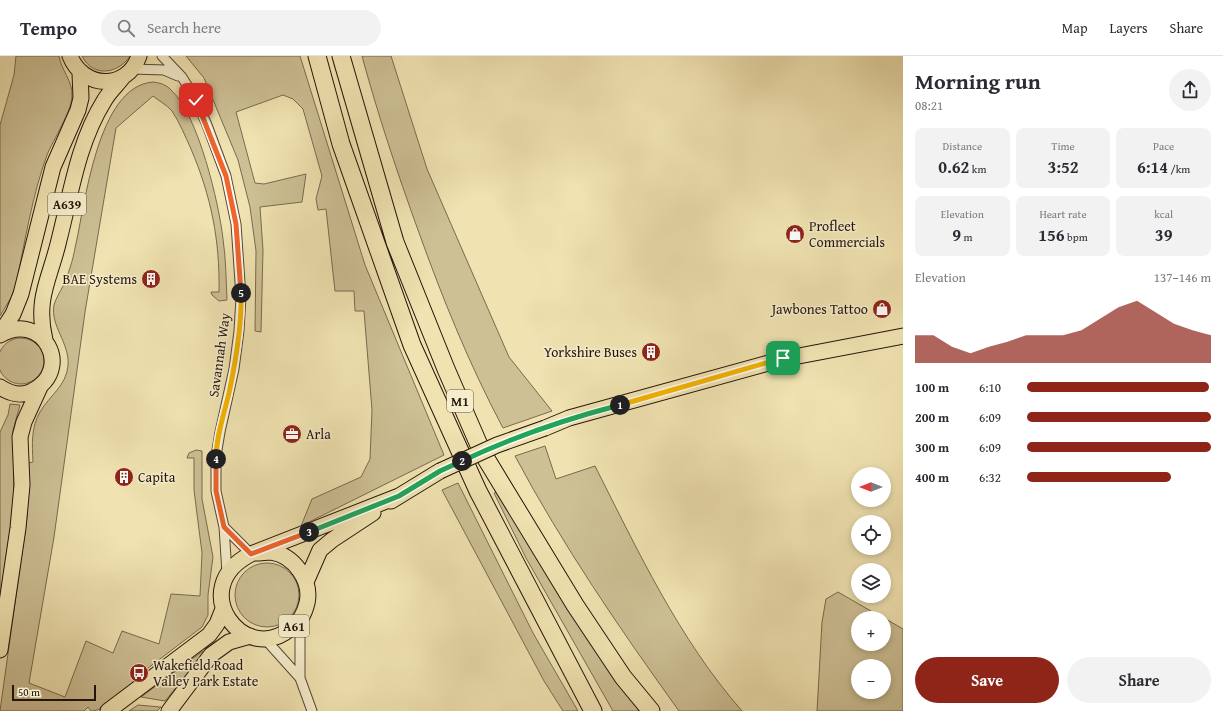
<!DOCTYPE html>
<html lang="en">
<head>
<meta charset="utf-8">
<style>
	body { margin:0; font-family:"Gentium Book Plus",serif; background:#f2f2f3; color:#2b2b33; height:100vh; display:flex; flex-direction:column; font-size:15px; white-space:nowrap }
	* { box-sizing:border-box; margin:0 }
	p { font-size:13px; color:#7c7c81 }
	.icon { flex:none; width:22px; height:22px; fill:none; stroke:currentColor; stroke-width:2; stroke-linecap:round; stroke-linejoin:round }
	.map { position:relative; flex:1; overflow:hidden }
	.sheet { display:flex; flex-direction:column; background:#fff; width:320px }
	.sheet>* { flex:none }
	.needle { width:26px; rotate:270deg }
	.fabs { position:absolute; left:851px; top:411px; display:grid; gap:8px }
	.fabs a { display:grid; place-items:center; width:40px; height:40px; border-radius:50%; background:#fff; box-shadow:0 2px 6px #0003; font-size:20px }
	.scale { position:absolute; left:12px; bottom:10px; width:84px; box-sizing:border-box; padding-left:4px; border:2px solid #25150b; border-top:0; font-size:11px; line-height:14px; white-space:nowrap; color:#25150b; -webkit-text-stroke:3px #f5edcc; paint-order:stroke }
	.pin { position:absolute; display:grid; place-items:center; width:34px; height:34px; color:#fff; margin:-17px; border-radius:8px; box-shadow:0 2px 6px #0006 }
	.km { position:absolute; width:20px; height:20px; margin:-10px; border-radius:50%; background:#222; color:#fff; font-size:11px; line-height:20px; text-align:center }
	.round { display:grid; place-items:center; flex:none; width:42px; height:42px; border-radius:21px; background:#f2f2f3 }
	.summary { display:flex; align-items:center; justify-content:space-between; height:68px; padding:0 12px }
	h1 { font-size:22px; font-weight:800; line-height:30px }
	.stats { display:grid; grid-template-columns:repeat(3,1fr); gap:6px; height:68px; padding:4px 12px }
	.stats div { display:grid; align-content:center; border-radius:8px; background:#f2f2f3; text-align:center }
	.stats b { font-size:17px; font-weight:800 }
	.stats small { font-size:11px; font-weight:400 }
	.stats p { font-size:11px }
	.chart { height:112px; padding:8px 12px }
	.chart p { display:flex; justify-content:space-between }
	.chart svg { width:100%; height:72px; margin-top:4px; fill:#8f2418; opacity:.7 }
	.primary-button { display:flex; gap:8px; margin-top:auto; padding:8px 12px }
	.primary-button a { flex:1; height:46px; border-radius:24px; background:#8f2418; color:#fff; font-size:16px; font-weight:800; line-height:46px; text-align:center }
	.primary-button a+a { background:#f2f2f3; color:#2b2b33 }
	ul { padding:0 12px; list-style:none; font-size:13px }
	li { display:grid; grid-template-columns:64px 48px 1fr; align-items:center; height:30px }
	li i { height:10px; border-radius:5px; background:#8f2418 }
	header { display:flex; align-items:center; gap:24px; box-sizing:border-box; height:56px; padding:0 20px; background:#fff; border-bottom:1px solid #e1e1e2 }
	header strong { font-size:19px }
	nav { display:flex; gap:22px; margin-inline-start:auto; font-size:14px }
	.search { width:280px; height:36px; background:#f2f2f3; display:flex; align-items:center; gap:10px; box-sizing:border-box; padding:0 14px; border-radius:22px; color:#7c7c81; font-size:15px }
	main { display:flex; flex:1; min-height:0 }
	.map>svg:first-child { display:block }
	.green { fill:#cdc095; stroke:#796a50; fill-rule:evenodd }
	.lines { fill:none; stroke-linecap:round; stroke-linejoin:round }
	.minor-casing { stroke:#584834; stroke-width:11 }
	.primary-casing { stroke:#25150b; stroke-width:17 }
	.motorway-casing { stroke:#25150b; stroke-width:19 }
	.minor { stroke:#f5edcc; stroke-width:9 }
	.primary { stroke:#f0e3b1; stroke-width:15 }
	.motorway { stroke:#f0e3b1; stroke-width:17 }
	.primary-bridge-casing { stroke:#25150b; stroke-width:17; stroke-linecap:butt }
	.primary-bridge { stroke:#f0e3b1; stroke-width:15 }
	.split-1-casing { stroke:#fff; stroke-width:8 }
	.split-2-casing { stroke:#fff; stroke-width:8 }
	.split-3-casing { stroke:#fff; stroke-width:8 }
	.split-4-casing { stroke:#fff; stroke-width:8 }
	.split-5-casing { stroke:#fff; stroke-width:8 }
	.split-6-casing { stroke:#fff; stroke-width:8 }
	.split-1 { stroke:#f5b400; stroke-width:5 }
	.split-2 { stroke:#22a559; stroke-width:5 }
	.split-3 { stroke:#22a559; stroke-width:5 }
	.split-4 { stroke:#f0652b; stroke-width:5 }
	.split-5 { stroke:#f5b400; stroke-width:5 }
	.split-6 { stroke:#f0652b; stroke-width:5 }
	.labels { text-anchor:middle; dominant-baseline:central; stroke-width:3; stroke-linejoin:round; paint-order:stroke }
	.shield { fill:#f5edcc; stroke:#635645; stroke-width:1 }
	.shield-label { font-size:13px; font-weight:bold; fill:#25150b }
	.poi-label { font-size:14px; fill:#25150b; stroke:#f5edcc; text-anchor:start }
	.street-label { font-size:14px; fill:#25150b; stroke:#f5edcc }
</style>
</head>
<body>
<header>
<strong>Tempo</strong>
<div class="search"><svg class="icon" aria-label="search" viewBox="0 0 24 24"><circle cx="10" cy="10" r="6"/><path d="M15 15l6 6"/></svg>Search here</div>
<nav><a>Map</a><a>Layers</a><a>Share</a></nav>
</header>
<main>
<div class="map">
<svg width="903" height="655" viewBox="0 0 903 655">
	<rect width="100%" height="100%" fill="#f0e3b1"/>
	<filter id="stains"><feTurbulence type="fractalNoise" baseFrequency=".005" numOctaves="4"/><feColorMatrix values="0 0 0 0 .2 0 0 0 0 .09 0 0 0 0 .02 0 0 0 .5 -.17"/></filter>
	<radialGradient id="worn" r=".72"><stop offset=".6" stop-color="#630" stop-opacity="0"/><stop offset="1" stop-color="#630" stop-opacity=".3"/></radialGradient>
	<!-- green -->
	<path class="green" d="M16,0H59C61,14 73,25 72,40C72,55 53,84 47,99C32,140 25,186 16,228L12,240L0,260V69L14,19Z
		M82,0H130C118,18 93,22 82,0Z
		M186,0H300L365,209L444,399L301,470L312,443L361,421L370,403L372,354L364,255H355L354,235H335L326,153L318,154L316,143L322,120L303,53L293,43L283,39L236,56L255,127L264,128L306,118L302,146L260,151L263,194L261,276L255,275L256,195L250,151L238,104L204,22Z
		M362,0H391L427,113L509,301L552,355L503,372C469,308 442,241 418,174C397,116 378,59 362,0Z
		M153,26C161,27 167,29 172,35C198,59 219,147 223,183C226,203 226,224 227,244L219,245L212,239L211,236H219C220,184 211,140 191,93C185,80 180,67 172,55C167,49 159,45 153,40L116,72L85,256L54,481L29,627L65,641L86,585L113,597L122,575L159,588L171,538L200,540L202,497L194,434V402H187L189,397L196,394L202,395V443L213,501L208,539V559L202,571L139,619C130,632 106,655 91,655L88,651L84,655H0L27,461L28,407L33,406C32,389 31,371 40,356C50,339 66,330 68,310C70,287 50,270 54,249C56,242 60,236 63,230C68,219 73,204 75,192C85,150 97,30 153,26Z
		M-2 305a23 23 0 1 1 46 0a23 23 0 1 1-46 0Z
		M10,348L20,349L13,374L14,444L0,555V376L8,359Z
		M545,390L556,423L595,410C638,495 679,583 742,655H679C620,573 563,490 515,400Z
		M458,427L533,577L578,655H563L544,625L442,434Z
		M500,435L643,655H613L526,502L494,437Z
		M235 539a32 32 0 1 1 64 0a32 32 0 1 1-64 0Z
		M838,536L883,562H858V588H884V562L903,573V655H817L822,566L826,543ZM858,610H884V636H858Z
		M203,595L205,597L165,645L141,641Z
		M138,649L160,651H161L157,655H129Z"/>
	<g class="lines">
		<defs>
			<path id="minor" d="M162,0L182,21L196,44L207,69L226,120L236,168L241,241L239,275L234,313L220,376L216,400V435L224,471L227,517
				M133,13L164,14L178,20
				M224,471L251,498
				M265,583L300,622V565
				M300,622L312,655"/>
			<path id="primary" d="M70,0C83,33 127,35 139,0
				M0,278L13,258L21,238L53,111L78,54L81,42L80,17
				M0,279C42,254 75,313 32,335C21,341 9,337 0,331
				M45,284C35,242 50,223 59,184C71,137 78,87 104,45C109,36 117,29 123,21
				M545,372L569,362L783,303L903,280
				M391,445L440,415
				M256,497C261,497 266,496 271,496C294,499 312,525 307,547C304,559 300,565 291,572C245,612 184,532 251,498L399,440
				M306,526L320,494L332,484L373,457
				M0,594L18,472L22,429L20,381L24,366L40,331
				M108,655L209,579L217,568L223,553
				M169,655L211,599L229,586L250,580"/>
			<path id="motorway" d="M317,0L341,88L412,289L478,435L593,655
				M341,0L395,186L446,313L482,396L575,549L623,621L651,655"/>
		</defs>
		<!-- minor casing -->
		<use href="#minor" class="minor-casing"/>
		<!-- primary casing -->
		<use href="#primary" class="primary-casing"/>
		<!-- motorway casing -->
		<use href="#motorway" class="motorway-casing"/>
		<!-- minor -->
		<use href="#minor" class="minor"/>
		<!-- primary -->
		<use href="#primary" class="primary"/>
		<!-- motorway -->
		<use href="#motorway" class="motorway"/>
		<defs>
			<path id="primary-bridge" d="M440,415L497,389L545,372"/>
		</defs>
		<!-- primary-bridge casing -->
		<use href="#primary-bridge" class="primary-bridge-casing"/>
		<!-- primary-bridge -->
		<use href="#primary-bridge" class="primary-bridge"/>
	</g>
	<g class="lines">
		<defs>
			<path id="split-1" d="M620,349L783,302"/>
			<path id="split-2" d="M462,405C513,381 566,363 620,349"/>
			<path id="split-3" d="M309,476L399,440L440,415L462,405"/>
			<path id="split-4" d="M216,403V435L224,471L251,498L309,476"/>
			<path id="split-5" d="M216,403C216,381 224,358 229,337C236,304 242,270 241,237"/>
			<path id="split-6" d="M196,44L226,120L236,168L241,237"/>
		</defs>
		<!-- split-1 casing -->
		<use href="#split-1" class="split-1-casing"/>
		<!-- split-2 casing -->
		<use href="#split-2" class="split-2-casing"/>
		<!-- split-3 casing -->
		<use href="#split-3" class="split-3-casing"/>
		<!-- split-4 casing -->
		<use href="#split-4" class="split-4-casing"/>
		<!-- split-5 casing -->
		<use href="#split-5" class="split-5-casing"/>
		<!-- split-6 casing -->
		<use href="#split-6" class="split-6-casing"/>
		<!-- split-1 -->
		<use href="#split-1" class="split-1"/>
		<!-- split-2 -->
		<use href="#split-2" class="split-2"/>
		<!-- split-3 -->
		<use href="#split-3" class="split-3"/>
		<!-- split-4 -->
		<use href="#split-4" class="split-4"/>
		<!-- split-5 -->
		<use href="#split-5" class="split-5"/>
		<!-- split-6 -->
		<use href="#split-6" class="split-6"/>
	</g>
	<!-- icons -->
	<defs>
		<symbol id="shop-disc" viewBox="-11 -11 22 22"><circle r="9.5" fill="#8f2418" stroke="#f5edcc"/><path d="M-5-2.5h2.3a2.7 3.5 0 0 1 5.4 0H5L5.5 6h-11ZM-1.5-2.5h3a1.5 2.3 0 0 0-3 0Z" fill="#fff"/></symbol>
		<symbol id="building-disc" viewBox="-11 -11 22 22"><circle r="9.5" fill="#8f2418" stroke="#f5edcc"/><path d="M-4-6H4V6H1V3H-1V6H-4ZM-2.5-4.3h1.7v1.8h-1.7ZM.8-4.3h1.7v1.8H.8ZM-2.5-1h1.7V.8h-1.7ZM.8-1h1.7V.8H.8Z" fill="#fff"/></symbol>
		<symbol id="office-disc" viewBox="-11 -11 22 22"><circle r="9.5" fill="#8f2418" stroke="#f5edcc"/><path d="M-6-3h4V-5.5h4V-3h4V5H-6ZM-1-4.5V-3h2v-1.5ZM-6 0V1H6V0Z" fill="#fff"/></symbol>
		<symbol id="bus-disc" viewBox="-11 -11 22 22"><circle r="9.5" fill="#8f2418" stroke="#f5edcc"/><path d="M-5-6H5V4H4V6H2V4H-2V6H-4V4H-5ZM-3.5-4V0h7V-4ZM-3.5 1.2v1.5H-2V1.2ZM2 1.2v1.5H3.5V1.2Z" fill="#fff"/></symbol>
	</defs>
	<g fill-rule="evenodd">
		<use href="#shop-disc" x="784" y="167" width="22" height="22"/>
		<use href="#building-disc" x="140" y="212" width="22" height="22"/>
		<use href="#shop-disc" x="871" y="242" width="22" height="22"/>
		<use href="#building-disc" x="640" y="285" width="22" height="22"/>
		<use href="#office-disc" x="281" y="367" width="22" height="22"/>
		<use href="#building-disc" x="113" y="410" width="22" height="22"/>
		<use href="#bus-disc" x="128" y="606" width="22" height="22"/>
	</g>
	<g class="labels">
		<!-- shield labels -->
		<g class="shield">
			<rect x="48" y="137" width="38" height="22" rx="3"/>
			<rect x="447" y="334" width="26" height="22" rx="3"/>
			<rect x="279" y="559" width="30" height="22" rx="3"/>
		</g>
		<g class="shield-label">
			<text x="67" y="148">A639</text>
			<text x="460" y="345">M1</text>
			<text x="294" y="570">A61</text>
		</g>
		<!-- poi labels -->
		<g class="poi-label">
			<text x="809" y="170">Profleet<tspan x="809" dy="16">Commercials</tspan></text>
			<text x="137" y="223" text-anchor="end">BAE Systems</text>
			<text x="868" y="253" text-anchor="end">Jawbones Tattoo</text>
			<text x="637" y="296" text-anchor="end">Yorkshire Buses</text>
			<text x="306" y="378">Arla</text>
			<text x="138" y="421">Capita</text>
			<text x="153" y="609">Wakefield Road<tspan x="153" dy="16">Valley Park Estate</tspan></text>
		</g>
		<!-- street labels -->
		<g class="street-label">
			<text transform="translate(219 299) rotate(-82)">Savannah Way</text>
		</g>
	</g>
	<rect width="100%" height="100%" filter="url(#stains)"/>
	<rect width="100%" height="100%" fill="url(#worn)"/>
</svg>
<div class="fabs">
<a><svg class="needle" viewBox="-14 -14 28 28"><path d="M0-13l5 13h-10z" fill="#e53935"/><path d="M0 13l5-13h-10z" fill="#7c7c81"/></svg></a>
<a><svg class="icon" aria-label="locate" viewBox="0 0 24 24"><circle cx="12" cy="12" r="6"/><path d="M12 2v4M12 18v4M2 12h4M18 12h4"/></svg></a>
<a><svg class="icon" aria-label="layers" viewBox="0 0 24 24"><path d="M12 4l9 5-9 5-9-5zM3 14l9 5 9-5"/></svg></a>
<a>+</a>
<a>−</a>
</div>
<div class="scale">50 m</div>
<div class="pin" style="left:783px;top:302px;background:#1e9e55"><svg class="icon" aria-label="arrive" viewBox="0 0 24 24"><path d="M6 21V4h12l-3 4 3 4H6"/></svg></div>
<div class="pin" style="left:196px;top:44px;background:#d93025"><svg class="icon" aria-label="check" viewBox="0 0 24 24"><path d="M5 12l5 5 9-10"/></svg></div>
<b class="km" style="left:620px;top:349px">1</b>
<b class="km" style="left:462px;top:405px">2</b>
<b class="km" style="left:309px;top:476px">3</b>
<b class="km" style="left:216px;top:403px">4</b>
<b class="km" style="left:241px;top:237px">5</b>
</div>
<section class="sheet">
<div class="summary"><div><h1>Morning run</h1><p>08:21</p></div><a class="round"><svg class="icon" aria-label="share" viewBox="0 0 24 24"><path d="M12 15V3M7 8l5-5 5 5M5 13v7h14v-7"/></svg></a></div>
<div class="stats">
<div><p>Distance</p><b>0.62<small> km</small></b></div>
<div><p>Time</p><b>3:52</b></div>
<div><p>Pace</p><b>6:14<small> /km</small></b></div>
</div>
<div class="stats">
<div><p>Elevation</p><b>9<small> m</small></b></div>
<div><p>Heart rate</p><b>156<small> bpm</small></b></div>
<div><p>kcal</p><b>39</b></div>
</div>
<div class="chart"><p><span>Elevation</span>137–146 m</p>
<svg viewBox="0 0 160 44" preserveAspectRatio="none"><path d="M0 44V27L10 27L20 34L30 38L40 34L50 31L60 27L70 27L80 27L90 24L100 17L110 10L120 6L130 13L140 20L150 24L160 27V44z"/></svg>
</div>
<ul>
<li><b>100 m</b>6:10<i style="width:99%"></i></li>
<li><b>200 m</b>6:09<i style="width:100%"></i></li>
<li><b>300 m</b>6:09<i style="width:100%"></i></li>
<li><b>400 m</b>6:32<i style="width:78%"></i></li>
</ul>
<div class="primary-button"><a>Save</a><a>Share</a></div>
</section>
</main>
</body>
</html>
